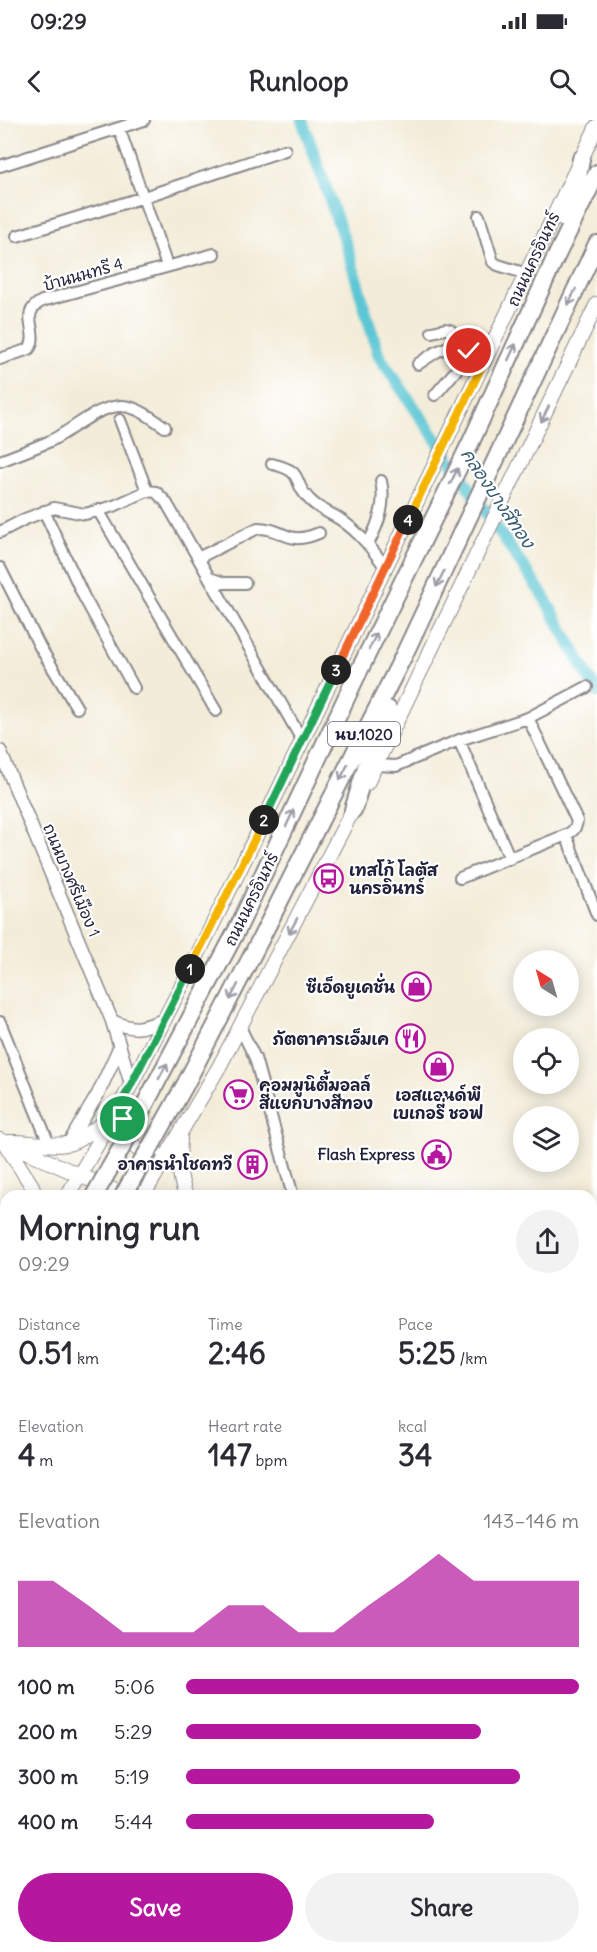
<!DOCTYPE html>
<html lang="en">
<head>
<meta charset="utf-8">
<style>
	body { margin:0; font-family:Delius,"Playpen Sans Thai",sans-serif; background:#f2f2f3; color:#2b2b33; height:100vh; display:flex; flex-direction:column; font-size:22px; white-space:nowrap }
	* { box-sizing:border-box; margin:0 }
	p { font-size:20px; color:#7c7c81 }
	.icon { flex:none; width:33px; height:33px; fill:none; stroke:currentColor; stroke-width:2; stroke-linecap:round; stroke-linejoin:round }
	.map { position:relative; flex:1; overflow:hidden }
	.side { position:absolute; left:0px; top:1070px; width:597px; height:764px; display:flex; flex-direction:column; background:#fff; border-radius:18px 18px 0 0; box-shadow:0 3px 15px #0003 }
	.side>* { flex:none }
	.needle { width:39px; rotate:323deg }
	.fabs { position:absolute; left:513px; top:830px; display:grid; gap:12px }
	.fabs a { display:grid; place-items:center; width:66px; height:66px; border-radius:50%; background:#fff; box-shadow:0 3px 15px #0003; font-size:30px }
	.pin { position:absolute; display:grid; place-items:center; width:51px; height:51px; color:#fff; margin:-26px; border:3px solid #fff; border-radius:50%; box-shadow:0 2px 6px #0007 }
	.km { position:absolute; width:30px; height:30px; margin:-15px; border-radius:50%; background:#222; color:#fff; font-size:16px; line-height:30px; text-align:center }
	.round { display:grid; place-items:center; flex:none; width:63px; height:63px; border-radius:32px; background:#f2f2f3 }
	.summary { display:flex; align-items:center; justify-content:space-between; height:102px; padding:0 18px }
	h1 { font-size:33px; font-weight:700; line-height:45px }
	.metrics { display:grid; grid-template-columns:repeat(3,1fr); gap:9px; height:102px; padding:6px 18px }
	.metrics div { display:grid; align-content:center }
	.metrics b { font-size:30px; font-weight:700 }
	.metrics small { font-size:16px; font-weight:400 }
	.metrics p { font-size:16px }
	.chart { height:168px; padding:12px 18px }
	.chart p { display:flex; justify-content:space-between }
	.chart svg { width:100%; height:108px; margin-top:6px; fill:#b5179e; opacity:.7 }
	.cta { display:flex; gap:12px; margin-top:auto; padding:12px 18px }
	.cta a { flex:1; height:69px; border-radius:36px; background:#b5179e; color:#fff; font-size:24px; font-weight:700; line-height:69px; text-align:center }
	.cta a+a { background:#f2f2f3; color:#2b2b33 }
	ul { padding:0 18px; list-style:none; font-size:20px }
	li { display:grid; grid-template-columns:96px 72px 1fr; align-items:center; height:45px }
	li i { height:15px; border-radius:8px; background:#b5179e }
	.status { display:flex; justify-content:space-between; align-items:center; height:42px; padding:0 30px; background:#fff; direction:ltr }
	.status svg { height:16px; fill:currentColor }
	header { display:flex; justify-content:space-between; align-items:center; height:78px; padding:0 18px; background:#fff; font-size:27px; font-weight:700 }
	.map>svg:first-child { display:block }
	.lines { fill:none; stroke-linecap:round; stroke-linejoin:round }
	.canal { stroke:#5bc6d4; stroke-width:12 }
	.minor-casing { stroke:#8a878a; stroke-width:14 }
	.tertiary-casing { stroke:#8a878a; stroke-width:15 }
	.secondary-casing { stroke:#8a878a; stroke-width:16 }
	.primary-casing { stroke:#8a878a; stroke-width:20 }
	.minor { stroke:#fff; stroke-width:10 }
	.tertiary { stroke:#fff; stroke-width:12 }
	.secondary { stroke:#fff; stroke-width:14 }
	.primary { stroke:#fff; stroke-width:16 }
	.primary-bridge-casing { stroke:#8a878a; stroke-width:20; stroke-linecap:butt }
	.primary-bridge { stroke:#fff; stroke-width:16 }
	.oneway { stroke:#9c9ca7 }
	.split-1-casing { stroke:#fff; stroke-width:12 }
	.split-2-casing { stroke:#fff; stroke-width:12 }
	.split-3-casing { stroke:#fff; stroke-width:12 }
	.split-4-casing { stroke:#fff; stroke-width:12 }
	.split-5-casing { stroke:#fff; stroke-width:12 }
	.split-1 { stroke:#22a559; stroke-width:8 }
	.split-2 { stroke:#f5b400; stroke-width:8 }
	.split-3 { stroke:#22a559; stroke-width:8 }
	.split-4 { stroke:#f0652b; stroke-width:8 }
	.split-5 { stroke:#f5b400; stroke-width:8 }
	.labels { text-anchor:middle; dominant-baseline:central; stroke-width:4.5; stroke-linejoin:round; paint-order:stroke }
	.shield { fill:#fff; stroke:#646476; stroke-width:1.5 }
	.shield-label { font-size:15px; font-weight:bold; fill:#22223b }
	.street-label { font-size:16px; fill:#22223b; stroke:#fff }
	.poi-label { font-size:16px; font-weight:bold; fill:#22223b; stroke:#fff; text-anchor:end }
	.water-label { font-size:18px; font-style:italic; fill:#365b71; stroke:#fff }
</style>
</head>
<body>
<div class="status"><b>09:29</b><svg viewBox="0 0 49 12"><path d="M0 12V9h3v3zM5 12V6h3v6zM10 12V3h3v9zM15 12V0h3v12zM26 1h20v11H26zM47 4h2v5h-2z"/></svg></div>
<header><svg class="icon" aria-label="back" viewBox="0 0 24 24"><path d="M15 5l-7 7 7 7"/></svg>Runloop<svg class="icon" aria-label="search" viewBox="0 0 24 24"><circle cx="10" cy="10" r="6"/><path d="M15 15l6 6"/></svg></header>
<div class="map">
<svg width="597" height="1832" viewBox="0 0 597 1832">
	<rect width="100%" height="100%" fill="#fff"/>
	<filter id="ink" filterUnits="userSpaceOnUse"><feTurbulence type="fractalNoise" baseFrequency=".0167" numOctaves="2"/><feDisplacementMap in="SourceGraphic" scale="12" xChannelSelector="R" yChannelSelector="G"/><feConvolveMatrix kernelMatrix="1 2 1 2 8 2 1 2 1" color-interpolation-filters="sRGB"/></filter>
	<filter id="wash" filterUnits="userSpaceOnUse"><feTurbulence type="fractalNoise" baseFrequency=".008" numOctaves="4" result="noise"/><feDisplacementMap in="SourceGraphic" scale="24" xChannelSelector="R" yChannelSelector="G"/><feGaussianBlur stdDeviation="1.35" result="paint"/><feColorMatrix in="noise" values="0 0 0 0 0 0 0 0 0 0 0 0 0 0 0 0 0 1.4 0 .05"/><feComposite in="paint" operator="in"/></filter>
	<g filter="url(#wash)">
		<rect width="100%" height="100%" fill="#f3ecd8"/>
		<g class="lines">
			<!-- canal -->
			<path class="canal" d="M302,0L347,128L379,236L544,477L597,572"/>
		</g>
	</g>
	<g filter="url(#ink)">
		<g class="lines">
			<defs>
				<path id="minor" d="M119,8L167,146
					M0,46L144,0
					M479,96L493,142L498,145L527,154
					M17,116L144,77L285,30
					M432,212L445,209L450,210L482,246
					M0,239L29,229C41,212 17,194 42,181L214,134
					M418,244L436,232L448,227L453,229L478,254
					M435,275L464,241
					M120,300L147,371
					M0,341C16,335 32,329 48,322C71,312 97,285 123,286C138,287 153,299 165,307
					M272,344C307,352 290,361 310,380C318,389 331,393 341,400C360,413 373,430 386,448
					M98,390L216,591
					M44,391L84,477L134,568
					M0,412L25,399L54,388L85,394L114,386L147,371L156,372L166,382L302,620
					M368,424C379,403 386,384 381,361
					M198,438L258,408C286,408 285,427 319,413
					M0,448L40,527L77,588
					M210,458L224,463H245
					M528,598L587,567
					M459,620L510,739
					M376,645L396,646L459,620L528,598L577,701C576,709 572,712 566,715L460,758
					M566,715L597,795
					M0,902L49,1024
					M240,907L255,938L293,1076
					M591,1545L597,1544
					M0,1777L6,1779
					M68,1832L70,1827"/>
				<path id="tertiary" d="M0,631L112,901L131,964
					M112,901C134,911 141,909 163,900
					M69,1023L98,974L119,928"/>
				<path id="secondary" d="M367,663L597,184
					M121,984C123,1002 127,1039 155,1030
					M180,1017C179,1037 178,1056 186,1076
					M0,1020L127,1076
					M4,1022L32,1066L35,1076
					M9,1022C28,1021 54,1028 71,1023C86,1018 98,1006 111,997
					M67,1076L121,984L198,834L269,690L597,6
					M143,1076L219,947L358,680
					M0,1183L6,1174
					M591,1301L597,1304
					M0,1310L6,1301"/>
				<path id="primary" d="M564,98L578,58L581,39
					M353,690L374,621L388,589
					M238,808L356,557L470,324L553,143L597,53
					M260,820L403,537L597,124
					M0,1226L6,1217
					M0,1272L6,1263"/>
			</defs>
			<!-- minor casing -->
			<use href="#minor" class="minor-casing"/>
			<!-- tertiary casing -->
			<use href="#tertiary" class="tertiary-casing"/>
			<!-- secondary casing -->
			<use href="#secondary" class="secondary-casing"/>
			<!-- primary casing -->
			<use href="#primary" class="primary-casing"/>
			<!-- minor -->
			<use href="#minor" class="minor"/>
			<!-- tertiary -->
			<use href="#tertiary" class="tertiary"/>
			<!-- secondary -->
			<use href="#secondary" class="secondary"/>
			<!-- primary -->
			<use href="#primary" class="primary"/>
			<defs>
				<path id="primary-bridge" d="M94,1076L132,1009L238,808
					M123,1076L185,965L260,820"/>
			</defs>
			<!-- primary-bridge casing -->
			<use href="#primary-bridge" class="primary-bridge-casing"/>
			<!-- primary-bridge -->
			<use href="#primary-bridge" class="primary-bridge"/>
		</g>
		<!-- one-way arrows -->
		<defs><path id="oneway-shaft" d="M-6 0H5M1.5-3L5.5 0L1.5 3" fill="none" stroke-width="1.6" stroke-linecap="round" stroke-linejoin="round" transform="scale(1.5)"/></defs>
		<g class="oneway">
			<use href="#oneway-shaft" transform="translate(572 177) rotate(115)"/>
			<use href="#oneway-shaft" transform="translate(512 232) rotate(-65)"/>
			<use href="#oneway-shaft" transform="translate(545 294) rotate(116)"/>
			<use href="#oneway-shaft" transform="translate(454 356) rotate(-64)"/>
			<use href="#oneway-shaft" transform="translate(440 459) rotate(116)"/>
			<use href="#oneway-shaft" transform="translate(373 521) rotate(-64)"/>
			<use href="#oneway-shaft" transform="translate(344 652) rotate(117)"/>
			<use href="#oneway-shaft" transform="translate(290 698) rotate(-65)"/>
			<use href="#oneway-shaft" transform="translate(293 806) rotate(118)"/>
			<use href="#oneway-shaft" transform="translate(234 872) rotate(117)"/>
			<use href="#oneway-shaft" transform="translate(163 951) rotate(-62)"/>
		</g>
	</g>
	<g class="lines" filter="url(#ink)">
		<defs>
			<path id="split-1" d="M123,999L121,984L190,849"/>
			<path id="split-2" d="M190,849L264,700"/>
			<path id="split-3" d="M264,700L336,550"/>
			<path id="split-4" d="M336,550L408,400"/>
			<path id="split-5" d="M408,400L482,246L469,231"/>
		</defs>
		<!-- split-1 casing -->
		<use href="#split-1" class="split-1-casing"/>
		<!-- split-2 casing -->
		<use href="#split-2" class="split-2-casing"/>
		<!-- split-3 casing -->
		<use href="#split-3" class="split-3-casing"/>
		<!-- split-4 casing -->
		<use href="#split-4" class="split-4-casing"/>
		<!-- split-5 casing -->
		<use href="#split-5" class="split-5-casing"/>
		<!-- split-1 -->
		<use href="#split-1" class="split-1"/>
		<!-- split-2 -->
		<use href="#split-2" class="split-2"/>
		<!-- split-3 -->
		<use href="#split-3" class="split-3"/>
		<!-- split-4 -->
		<use href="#split-4" class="split-4"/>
		<!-- split-5 -->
		<use href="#split-5" class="split-5"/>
	</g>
	<!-- icons -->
	<defs>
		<symbol id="bus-ring" viewBox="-11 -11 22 22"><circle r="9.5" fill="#fff" stroke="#b5179e" stroke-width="1.5"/><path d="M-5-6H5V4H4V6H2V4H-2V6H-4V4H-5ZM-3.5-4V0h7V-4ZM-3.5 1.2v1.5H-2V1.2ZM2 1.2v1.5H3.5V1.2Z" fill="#b5179e"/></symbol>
		<symbol id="shop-ring" viewBox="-11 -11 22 22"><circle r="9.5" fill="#fff" stroke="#b5179e" stroke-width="1.5"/><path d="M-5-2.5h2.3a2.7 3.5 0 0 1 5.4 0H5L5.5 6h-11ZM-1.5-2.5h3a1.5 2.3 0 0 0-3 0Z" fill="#b5179e"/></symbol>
		<symbol id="restaurant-ring" viewBox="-11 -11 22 22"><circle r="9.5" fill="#fff" stroke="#b5179e" stroke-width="1.5"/><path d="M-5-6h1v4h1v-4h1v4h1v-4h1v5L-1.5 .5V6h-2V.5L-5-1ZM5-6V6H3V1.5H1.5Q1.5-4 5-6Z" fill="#b5179e"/></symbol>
		<symbol id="supermarket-ring" viewBox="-11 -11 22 22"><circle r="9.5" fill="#fff" stroke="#b5179e" stroke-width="1.5"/><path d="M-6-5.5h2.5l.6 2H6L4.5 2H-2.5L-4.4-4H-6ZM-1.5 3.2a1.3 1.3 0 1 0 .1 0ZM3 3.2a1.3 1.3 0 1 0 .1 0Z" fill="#b5179e"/></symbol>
		<symbol id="civic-ring" viewBox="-11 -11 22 22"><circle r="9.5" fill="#fff" stroke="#b5179e" stroke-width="1.5"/><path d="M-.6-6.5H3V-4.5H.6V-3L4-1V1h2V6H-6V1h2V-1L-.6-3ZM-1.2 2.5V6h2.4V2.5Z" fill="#b5179e"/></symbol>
		<symbol id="building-ring" viewBox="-11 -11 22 22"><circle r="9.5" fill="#fff" stroke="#b5179e" stroke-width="1.5"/><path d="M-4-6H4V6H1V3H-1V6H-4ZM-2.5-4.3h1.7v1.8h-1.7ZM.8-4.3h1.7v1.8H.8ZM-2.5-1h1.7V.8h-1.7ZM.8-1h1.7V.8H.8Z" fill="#b5179e"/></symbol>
	</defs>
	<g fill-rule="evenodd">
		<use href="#bus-ring" x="312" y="742" width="33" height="33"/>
		<use href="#shop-ring" x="400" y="850" width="33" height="33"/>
		<use href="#restaurant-ring" x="394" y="902" width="33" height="33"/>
		<use href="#shop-ring" x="422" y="930" width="33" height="33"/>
		<use href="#supermarket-ring" x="222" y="958" width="33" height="33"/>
		<use href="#civic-ring" x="420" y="1018" width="33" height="33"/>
		<use href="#building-ring" x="236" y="1028" width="33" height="33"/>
	</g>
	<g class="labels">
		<!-- shield labels -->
		<rect class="shield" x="328" y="602" width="72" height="24" rx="4.5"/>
		<g class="shield-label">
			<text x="364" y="614">นบ.1020</text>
		</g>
		<!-- street labels -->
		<g class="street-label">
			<text transform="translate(533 139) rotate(-65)">ถนนนครอินทร์</text>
			<text transform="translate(83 154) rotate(-16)">บ้านนนทรี 4</text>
			<text transform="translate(72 760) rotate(67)">ถนนบางศรีเมือง 1</text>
			<text transform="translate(251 779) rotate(-64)">ถนนนครอินทร์</text>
		</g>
		<!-- poi labels -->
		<g class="poi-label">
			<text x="349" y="750" text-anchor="start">เทสโก้ โลตัส<tspan x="349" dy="18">นครอินทร์</tspan></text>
			<text x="395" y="867">ซีเอ็ดยูเคชั่น</text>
			<text x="389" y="919">ภัตตาคารเอ็มเค</text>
			<text x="259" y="965" text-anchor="start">คอมมูนิตี้มอลล์<tspan x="259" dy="18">สี่แยกบางสีทอง</tspan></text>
			<text x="438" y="975" text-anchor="middle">เอสแอนด์พี<tspan x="438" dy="18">เบเกอรี่ ชอฟ</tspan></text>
			<text x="415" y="1034">Flash Express</text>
			<text x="232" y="1044">อาคารนำโชคทวี</text>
		</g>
		<!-- water labels -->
		<g class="water-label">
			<text transform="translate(498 378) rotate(56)">คลองบางสีทอง</text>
		</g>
	</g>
</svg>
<div class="fabs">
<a><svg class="needle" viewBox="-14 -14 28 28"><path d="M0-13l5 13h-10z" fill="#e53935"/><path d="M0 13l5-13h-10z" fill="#7c7c81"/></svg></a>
<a><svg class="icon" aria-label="locate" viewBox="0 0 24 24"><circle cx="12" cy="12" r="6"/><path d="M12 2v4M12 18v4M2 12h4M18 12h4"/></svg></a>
<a><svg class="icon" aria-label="layers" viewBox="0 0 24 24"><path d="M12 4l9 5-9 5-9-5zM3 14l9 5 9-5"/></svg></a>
</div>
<div class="pin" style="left:123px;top:999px;background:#1e9e55"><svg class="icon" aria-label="arrive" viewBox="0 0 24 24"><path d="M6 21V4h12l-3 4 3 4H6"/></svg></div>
<div class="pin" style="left:469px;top:231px;background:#d93025"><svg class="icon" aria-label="check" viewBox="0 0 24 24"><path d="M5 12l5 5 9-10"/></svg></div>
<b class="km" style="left:190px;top:849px">1</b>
<b class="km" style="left:264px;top:700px">2</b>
<b class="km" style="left:336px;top:550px">3</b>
<b class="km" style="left:408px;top:400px">4</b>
<section class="side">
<div class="summary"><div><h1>Morning run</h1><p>09:29</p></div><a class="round"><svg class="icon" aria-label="share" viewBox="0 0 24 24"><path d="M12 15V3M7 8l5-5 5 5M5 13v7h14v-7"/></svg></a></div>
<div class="metrics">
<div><p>Distance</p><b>0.51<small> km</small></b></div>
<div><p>Time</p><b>2:46</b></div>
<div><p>Pace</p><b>5:25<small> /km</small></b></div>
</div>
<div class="metrics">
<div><p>Elevation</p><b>4<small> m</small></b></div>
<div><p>Heart rate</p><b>147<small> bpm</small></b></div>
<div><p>kcal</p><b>34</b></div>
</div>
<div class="chart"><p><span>Elevation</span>143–146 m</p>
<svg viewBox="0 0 160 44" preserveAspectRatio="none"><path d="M0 44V17L10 17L20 27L30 38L40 38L50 38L60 27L70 27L80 38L90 38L100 27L110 17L120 6L130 17L140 17L150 17L160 17V44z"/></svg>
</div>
<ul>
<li><b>100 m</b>5:06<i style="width:100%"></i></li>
<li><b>200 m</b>5:29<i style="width:75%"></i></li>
<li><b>300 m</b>5:19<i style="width:85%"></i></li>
<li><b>400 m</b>5:44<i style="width:63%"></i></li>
</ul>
<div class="cta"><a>Save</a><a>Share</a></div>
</section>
</div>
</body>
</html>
